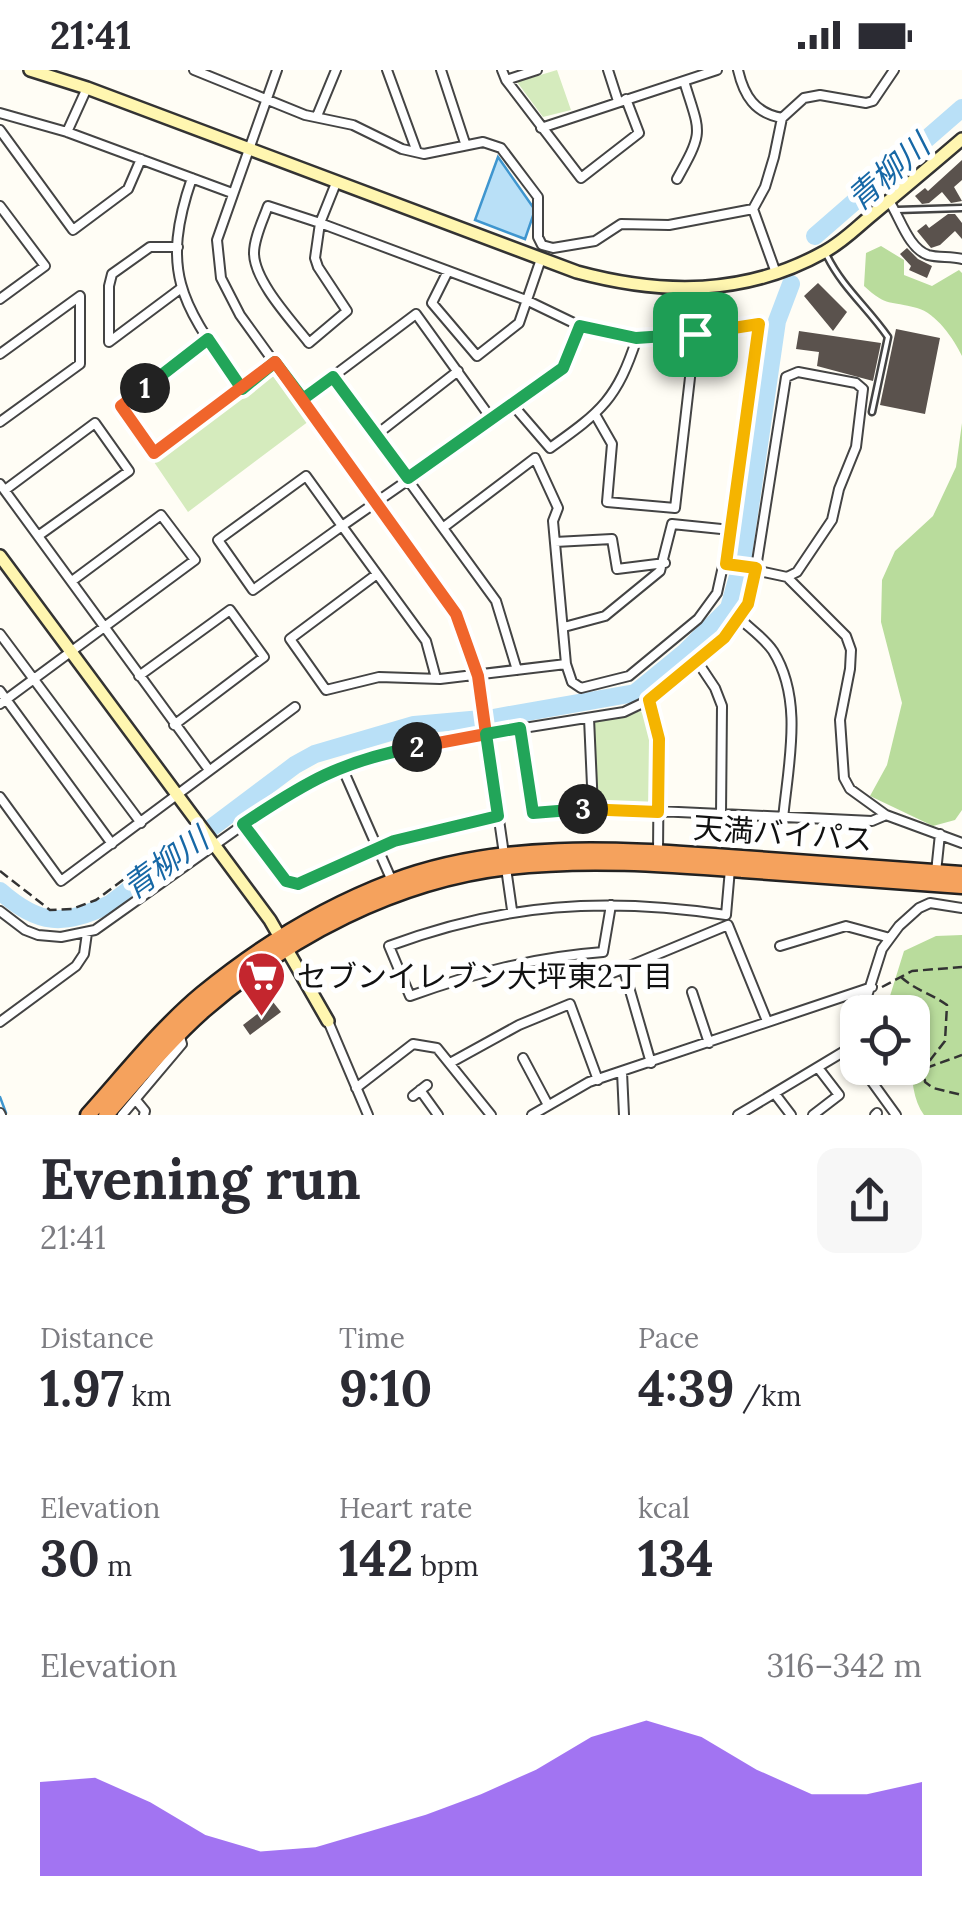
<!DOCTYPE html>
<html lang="en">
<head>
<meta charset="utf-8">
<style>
	body { margin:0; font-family:Lora,"Noto Sans JP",serif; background:#f7f7f7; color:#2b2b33; height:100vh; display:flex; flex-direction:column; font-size:38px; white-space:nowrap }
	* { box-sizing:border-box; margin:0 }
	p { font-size:32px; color:#7c7c81 }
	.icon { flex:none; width:55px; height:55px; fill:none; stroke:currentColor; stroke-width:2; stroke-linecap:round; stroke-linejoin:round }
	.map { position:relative; height:1045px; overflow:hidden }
	.details { display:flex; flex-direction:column; background:#fff; flex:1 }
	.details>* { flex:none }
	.tools { position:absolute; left:840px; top:925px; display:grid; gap:20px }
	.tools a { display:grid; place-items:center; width:90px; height:90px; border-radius:20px; background:#fff; box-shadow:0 2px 8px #0004; font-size:50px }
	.pin { position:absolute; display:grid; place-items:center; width:85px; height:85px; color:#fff; margin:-42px; border-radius:20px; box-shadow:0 5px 15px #0006 }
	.km { position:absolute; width:50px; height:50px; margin:-25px; border-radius:50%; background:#222; color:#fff; font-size:28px; line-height:50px; text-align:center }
	.round { display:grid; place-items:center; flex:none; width:105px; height:105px; border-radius:20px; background:#f7f7f7 }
	.head { display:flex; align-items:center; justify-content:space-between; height:170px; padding:0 40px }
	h1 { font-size:55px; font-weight:800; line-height:75px }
	.stats { display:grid; grid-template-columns:repeat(3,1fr); gap:15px; height:170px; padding:10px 40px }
	.stats div { display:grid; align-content:center }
	.stats b { font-size:50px; font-weight:800 }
	.stats small { font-size:28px; font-weight:400 }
	.stats p { font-size:28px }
	.chart { height:280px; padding:20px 40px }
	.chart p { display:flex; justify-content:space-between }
	.chart svg { width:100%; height:180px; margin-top:10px; fill:#7c3aed; opacity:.7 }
	.status { display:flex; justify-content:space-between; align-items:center; height:70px; padding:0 50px; background:#fff; direction:ltr }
	.status svg { height:28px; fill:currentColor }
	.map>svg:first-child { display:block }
	.green { fill:#d5ebbd }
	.forest { fill:#b9dc9c }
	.water { fill:#b9e0f7; stroke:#3f96cf; stroke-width:2.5 }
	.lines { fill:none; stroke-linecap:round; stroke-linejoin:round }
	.stream { stroke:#3f96cf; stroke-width:2.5 }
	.river { stroke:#b9e0f7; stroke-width:18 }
	.building { fill:#5a524d }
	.lane-casing { stroke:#444; stroke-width:9 }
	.street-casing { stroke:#444; stroke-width:12 }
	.secondary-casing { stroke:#333; stroke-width:16 }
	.highway-casing { stroke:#222; stroke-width:19 }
	.path { stroke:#333; stroke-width:2.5; stroke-dasharray:10 5; stroke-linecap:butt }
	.lane { stroke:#fff; stroke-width:4 }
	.street { stroke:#fff; stroke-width:8 }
	.secondary { stroke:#fff6b0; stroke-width:11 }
	.highway { stroke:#f5a25d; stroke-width:14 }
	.split-1-casing { stroke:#fff; stroke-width:20 }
	.split-2-casing { stroke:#fff; stroke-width:20 }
	.split-3-casing { stroke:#fff; stroke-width:20 }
	.split-4-casing { stroke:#fff; stroke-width:20 }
	.split-1 { stroke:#22a559; stroke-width:12 }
	.split-2 { stroke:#f0652b; stroke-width:12 }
	.split-3 { stroke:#22a559; stroke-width:12 }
	.split-4 { stroke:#f5b400; stroke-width:12 }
	.labels { text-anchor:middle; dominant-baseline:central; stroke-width:10; stroke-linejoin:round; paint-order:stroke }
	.street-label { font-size:30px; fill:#111; stroke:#fff }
	.poi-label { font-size:30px; fill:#111; stroke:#fff; text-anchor:start }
	.water-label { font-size:32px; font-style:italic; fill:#1768a6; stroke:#fff }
</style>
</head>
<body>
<div class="status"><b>21:41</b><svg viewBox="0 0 49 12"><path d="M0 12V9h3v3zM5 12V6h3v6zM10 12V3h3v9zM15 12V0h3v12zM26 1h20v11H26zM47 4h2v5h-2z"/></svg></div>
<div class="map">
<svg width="962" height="1045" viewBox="0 0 962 1045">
	<rect width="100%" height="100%" fill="#fffdf5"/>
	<!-- green -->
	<path class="green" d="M557,0L571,40L543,47L517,12Z
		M271,303L309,351L188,442L154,392Z
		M641,641L655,666L653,739L596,733L592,653Z"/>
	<!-- forest -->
	<path class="forest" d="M881,176L904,190V205L932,216L959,200L962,203V286C954,269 936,243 917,238C889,230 888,238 864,216L866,183Z
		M962,353V740L955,750L933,756L870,726L887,695L902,633L881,552L882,510L895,481L933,446L956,397Z
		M962,865V1045H924C906,1021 912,973 912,942H885L904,881L936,866Z"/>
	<!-- water -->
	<path class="water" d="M498,87L535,140L525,169L475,150Z"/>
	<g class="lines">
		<!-- stream -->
		<path class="stream" d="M0,1027L6,1043"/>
		<!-- river -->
		<path class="river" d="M815,166L962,38
			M0,821C40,856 63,856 110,834L295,695L315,684L414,655L493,648L635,623L684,583L729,538L742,492L777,251L791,214"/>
	</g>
	<!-- building -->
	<path class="building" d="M962,90V110L954,117L962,131L951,133L942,122L929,133L922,134L915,126L925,118L928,121Z
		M948,144H955L962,153V169L955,161L940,175L931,178L917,161L926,154L929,158Z
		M907,178L918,189L932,196L927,208L909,200L911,196L900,184Z
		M818,213L847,242L833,261L804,226Z
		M896,259L940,268L925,344L880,335Z
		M799,261L881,273L873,311L817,296L819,282L796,279Z
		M273,932L281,942L250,965L243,955Z"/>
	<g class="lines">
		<defs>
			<path id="lane" d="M897,140L962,138
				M827,186C843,218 868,238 888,267L872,342
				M698,591L724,568L740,549"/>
			<path id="street" d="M194,0L305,45L353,55L402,79L424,84L483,72L501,78L538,127V167L542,175L553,178L595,171L621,154L669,155L753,139
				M277,0L217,170L221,208L240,245L456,544L478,606L504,784
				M387,0L417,82
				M441,0L465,73
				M502,0L506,10L581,108L639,63L626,29
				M608,0L618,31
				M738,0C744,26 755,43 782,48
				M506,10L537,0
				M0,43L67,62L232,123
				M317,46L336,0
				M541,58L717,0
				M0,60L73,160L128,119L141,89
				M67,62L87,18
				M192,108C157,209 187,239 242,319
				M677,109C705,59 700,64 684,11
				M336,113L320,153L526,230L580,256L608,263L637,268L695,264L759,254L731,460L717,523L698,549L629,606L581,618L572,612L566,594L553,451L558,438L535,388L444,457
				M889,131C900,147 908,178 928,185C938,188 952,186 962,189
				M0,136L45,196L0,229
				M268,136L320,153L315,188L318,197L347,241L309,273C292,251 254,211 254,183C254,168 263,150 268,136Z
				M178,177H150L112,204L109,216V272L180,219
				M448,201L432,233L477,286L519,253L541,189
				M776,203L753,139L765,117L774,87L782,48L804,28L820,25L866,33L873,31L894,0
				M580,256L563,298L512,334L550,378C602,341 617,329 637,268
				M208,269L121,336L154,383L275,292
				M0,284L80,226V294L0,352
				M333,307L496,531L517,600
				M303,329L416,244L493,351L342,456L426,571L436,608
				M596,346L612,374L607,432L675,438L695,264V219
				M376,365L458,301
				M306,406L342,456L253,520L218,470Z
				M0,414L209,700
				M5,420L95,353L129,401L38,466
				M555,472L612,469L617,499L665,493
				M726,494L787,507L846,566L851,580L850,599L840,650L844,708L850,719L886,745L962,773
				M377,504L290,569L326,620L379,607L440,609L566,594
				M564,557L605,546L660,501L672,454L731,460
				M0,564L141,753
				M139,606L230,540L264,587L174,655
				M0,621L112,774
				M649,630L659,669L658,782
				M0,634L195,490L161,445L72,511
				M589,648L593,738
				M521,658L533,743L593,738L872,751L886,745
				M341,695L392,811
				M0,727L61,811L295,637
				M783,749C788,695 804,630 773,581C765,569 751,559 740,549L748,534L756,498L786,307L798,302L856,313L863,319L856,377L839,419L832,450L797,502L787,507
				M243,754L286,811L298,814L394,771L498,747
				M506,798L512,840
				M936,802L940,764
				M611,835L603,882C535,887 474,903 410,926L389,876C505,833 605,827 726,845L730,799
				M0,841L25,860L38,865L61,867L95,860L295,718L352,691L486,664L624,642L649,630L697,591L715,618L722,636L721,745
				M780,876L846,856L890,868
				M624,900L651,993
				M586,914L728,855L767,951
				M692,922L709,973
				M862,942L882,879L899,856L919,838L930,833L962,838
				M328,951L368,1045
				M0,952L76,896L84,884L87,863
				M858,954L853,976L858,987
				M523,988L548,1035
				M450,993L519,955L570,934L598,1010
				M862,998L896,1045
				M622,1002L624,1045
				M356,1018L413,974L437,978L491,1045
				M420,1020L438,1045
				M775,1024L791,1045
				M413,1026L427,1015
				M136,1030L145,1041L144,1045
				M0,1043L1,1045
				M122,1045L182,974L179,963
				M532,1045L589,1012L872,917
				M738,1045L853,976
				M813,1045L839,1025L819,999
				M875,1045L877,1043"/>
			<path id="secondary" d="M30,0L87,18L577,202C662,225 745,226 824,182C843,172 857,157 873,144C903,119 933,94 962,69
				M0,486L270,850L328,951"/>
			<path id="highway" d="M88,1045C125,1004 160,959 202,924C258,878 323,838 391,812C498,771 616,779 728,787C806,793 884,799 962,804
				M106,1045C138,1009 168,972 204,940C289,866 396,810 508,797C587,788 664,794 743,800C816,805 889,811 962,816"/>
		</defs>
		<!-- lane casing -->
		<use href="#lane" class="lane-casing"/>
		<!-- street casing -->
		<use href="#street" class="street-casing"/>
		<!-- secondary casing -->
		<use href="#secondary" class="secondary-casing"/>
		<!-- highway casing -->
		<use href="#highway" class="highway-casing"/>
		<!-- path -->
		<path class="path" d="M0,801L50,840L72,839L96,830L190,760
			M901,907C915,920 932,924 947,935L945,971L924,998L925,1012L933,1018L962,1025
			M882,917L912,901L962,897
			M926,998L962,985"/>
		<!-- lane -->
		<use href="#lane" class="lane"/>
		<!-- street -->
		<use href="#street" class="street"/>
		<!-- secondary -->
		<use href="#secondary" class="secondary"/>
		<!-- highway -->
		<use href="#highway" class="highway"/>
	</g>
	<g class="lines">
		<defs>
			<path id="split-1" d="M145,318L208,269L242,319L275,292L303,329L333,307L408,408L563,298L580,256L636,268L695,264"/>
			<path id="split-2" d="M145,318L121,336L154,383L275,292L456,544L478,606L486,664L417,677"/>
			<path id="split-3" d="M417,677C341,691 306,712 243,754L286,811L298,814L394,771L498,746L486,664L520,658L533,743L583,739"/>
			<path id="split-4" d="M583,739L658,742L659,669L649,630L724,568L748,534L756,498L726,494L759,254L695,264"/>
		</defs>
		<!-- split-1 casing -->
		<use href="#split-1" class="split-1-casing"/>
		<!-- split-2 casing -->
		<use href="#split-2" class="split-2-casing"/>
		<!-- split-3 casing -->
		<use href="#split-3" class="split-3-casing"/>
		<!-- split-4 casing -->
		<use href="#split-4" class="split-4-casing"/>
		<!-- split-1 -->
		<use href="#split-1" class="split-1"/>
		<!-- split-2 -->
		<use href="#split-2" class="split-2"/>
		<!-- split-3 -->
		<use href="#split-3" class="split-3"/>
		<!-- split-4 -->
		<use href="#split-4" class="split-4"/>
	</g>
	<!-- icons -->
	<defs>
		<symbol id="supermarket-pin" viewBox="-11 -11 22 30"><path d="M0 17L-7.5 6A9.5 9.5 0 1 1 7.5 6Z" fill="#c4262e" stroke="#fff"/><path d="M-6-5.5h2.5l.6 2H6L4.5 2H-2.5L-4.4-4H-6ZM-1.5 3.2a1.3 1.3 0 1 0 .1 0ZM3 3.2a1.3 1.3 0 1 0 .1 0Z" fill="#fff"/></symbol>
	</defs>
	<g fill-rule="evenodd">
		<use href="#supermarket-pin" x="234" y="878" width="55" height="75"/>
	</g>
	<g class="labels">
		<!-- street labels -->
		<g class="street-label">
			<text transform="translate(783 763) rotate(4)">天満バイパス</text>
		</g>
		<!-- poi labels -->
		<g class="poi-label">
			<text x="297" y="906">セブンイレブン大坪東2丁目</text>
		</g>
		<!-- water labels -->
		<g class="water-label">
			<text transform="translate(888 102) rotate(-41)">青柳川</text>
			<text transform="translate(165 793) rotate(-36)">青柳川</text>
		</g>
	</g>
</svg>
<div class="tools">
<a><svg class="icon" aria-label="locate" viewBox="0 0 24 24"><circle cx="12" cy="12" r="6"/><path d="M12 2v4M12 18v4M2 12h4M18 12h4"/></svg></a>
</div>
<div class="pin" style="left:695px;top:264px;background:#1e9e55"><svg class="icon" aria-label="arrive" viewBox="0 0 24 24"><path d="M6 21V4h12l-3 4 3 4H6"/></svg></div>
<b class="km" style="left:145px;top:318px">1</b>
<b class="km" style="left:417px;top:677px">2</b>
<b class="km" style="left:583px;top:739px">3</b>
</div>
<section class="details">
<div class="head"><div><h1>Evening run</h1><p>21:41</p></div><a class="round"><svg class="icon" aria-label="share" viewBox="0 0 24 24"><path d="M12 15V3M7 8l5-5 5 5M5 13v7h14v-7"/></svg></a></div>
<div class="stats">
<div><p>Distance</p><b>1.97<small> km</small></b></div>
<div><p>Time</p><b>9:10</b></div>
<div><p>Pace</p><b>4:39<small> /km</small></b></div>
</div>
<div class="stats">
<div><p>Elevation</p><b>30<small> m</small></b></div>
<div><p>Heart rate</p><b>142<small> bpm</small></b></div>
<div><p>kcal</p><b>134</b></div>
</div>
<div class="chart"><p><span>Elevation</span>316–342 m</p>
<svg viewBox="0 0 160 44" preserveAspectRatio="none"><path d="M0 44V21L10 20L20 26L30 34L40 38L50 37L60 33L70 29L80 24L90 18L100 10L110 6L120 10L130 18L140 24L150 24L160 21V44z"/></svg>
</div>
</section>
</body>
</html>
